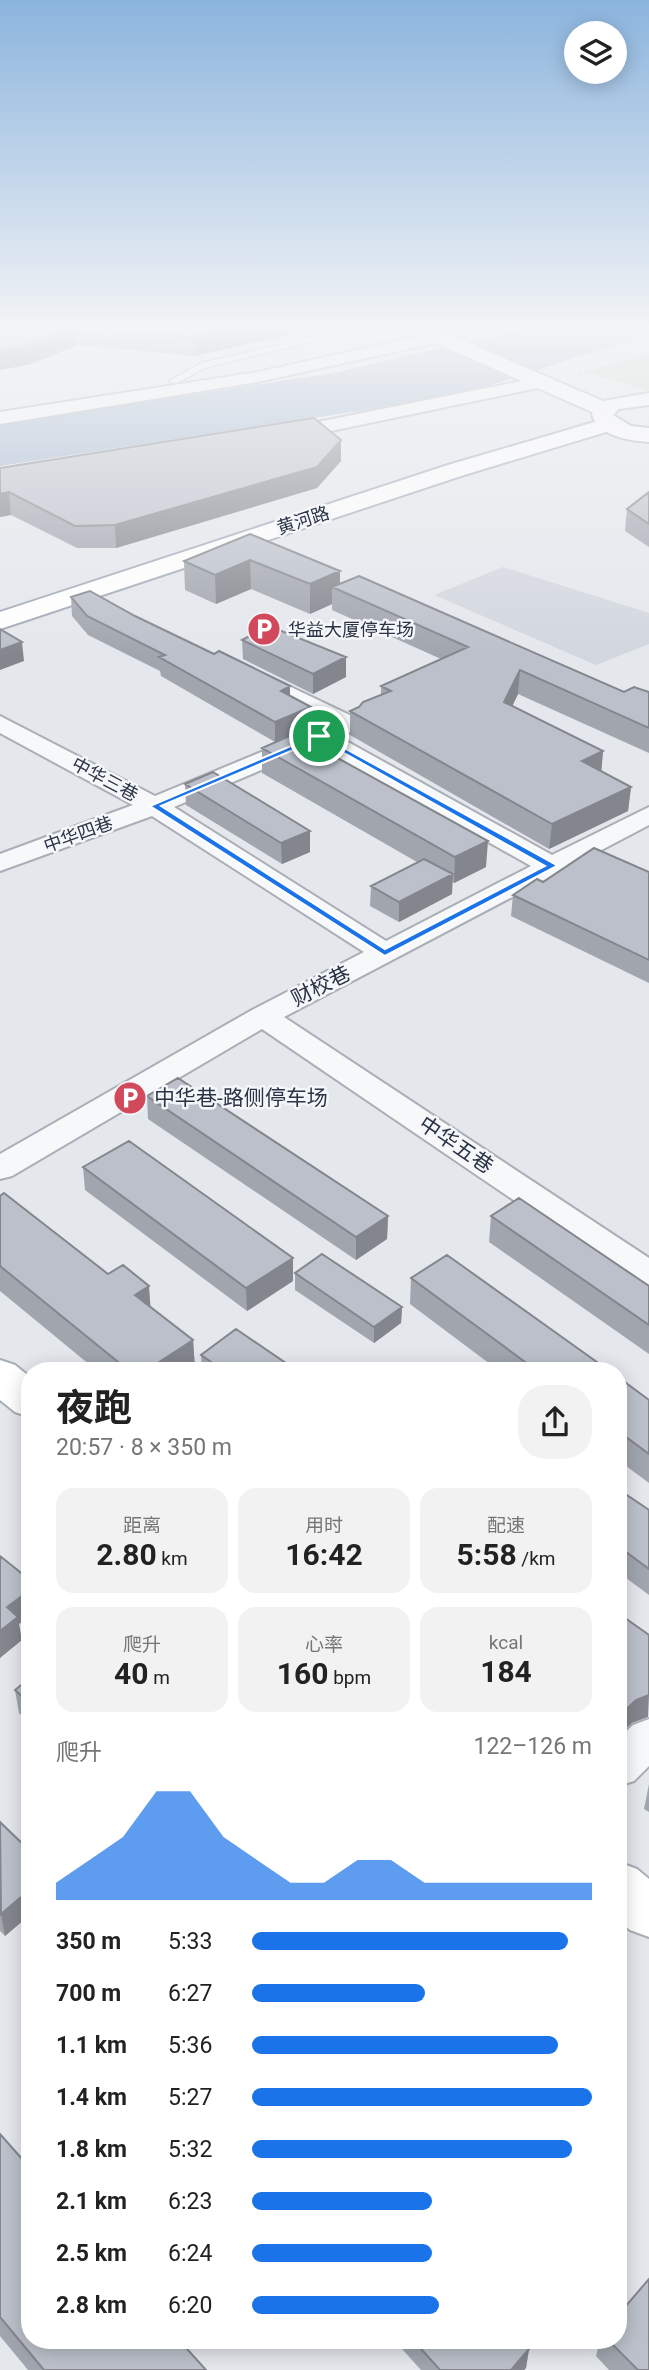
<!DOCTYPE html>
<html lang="zh">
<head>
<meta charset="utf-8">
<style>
	body { margin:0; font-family:Roboto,"Noto Sans SC",sans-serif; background:#f2f2f2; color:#222; height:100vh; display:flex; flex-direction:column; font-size:26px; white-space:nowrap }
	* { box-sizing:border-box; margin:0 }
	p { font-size:23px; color:#767676 }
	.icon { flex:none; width:38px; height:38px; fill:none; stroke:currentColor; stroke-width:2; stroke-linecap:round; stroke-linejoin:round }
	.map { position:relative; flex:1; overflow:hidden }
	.sheet { position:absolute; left:21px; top:1362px; width:606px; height:987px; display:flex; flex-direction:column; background:#fff; border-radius:28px; box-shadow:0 4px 18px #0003 }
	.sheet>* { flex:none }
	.tools { position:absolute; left:564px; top:21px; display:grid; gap:14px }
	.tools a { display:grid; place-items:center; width:63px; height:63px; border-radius:50%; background:#fff; box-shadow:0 4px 18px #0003; font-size:35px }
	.pin { position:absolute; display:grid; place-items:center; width:60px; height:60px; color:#fff; margin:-30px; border:4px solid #fff; border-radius:50%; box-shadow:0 2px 7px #0007 }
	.round { display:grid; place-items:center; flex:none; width:74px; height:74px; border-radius:28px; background:#f2f2f2 }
	.summary { display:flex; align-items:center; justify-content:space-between; height:119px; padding:0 35px }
	h1 { font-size:38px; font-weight:700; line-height:52px }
	.metrics { display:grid; grid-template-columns:repeat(3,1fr); gap:10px; height:119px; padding:7px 35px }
	.metrics div { display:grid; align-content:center; border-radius:18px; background:#f2f2f2; text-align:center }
	.metrics b { font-size:30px; font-weight:700 }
	.metrics small { font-size:19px; font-weight:400 }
	.metrics p { font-size:19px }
	.chart { height:196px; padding:14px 35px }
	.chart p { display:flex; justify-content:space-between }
	.chart svg { width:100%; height:126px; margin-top:7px; fill:#1a73e8; opacity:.7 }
	ul { padding:0 35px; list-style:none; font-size:23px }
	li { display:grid; grid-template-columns:112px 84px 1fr; align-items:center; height:52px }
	li i { height:18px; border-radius:9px; background:#1a73e8 }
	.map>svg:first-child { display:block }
	.built { fill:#d2d6de }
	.green { fill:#c9d6c5 }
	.water { fill:#9fb4cc }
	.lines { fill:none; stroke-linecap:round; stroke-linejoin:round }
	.lane-casing { stroke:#a9aeb7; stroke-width:3 }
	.street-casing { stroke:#a9aeb7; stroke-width:4 }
	.secondary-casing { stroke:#a9aeb7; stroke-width:4 }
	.primary-casing { stroke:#a3abb8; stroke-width:4 }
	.path { stroke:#c2c5cb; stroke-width:2.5; stroke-dasharray:2.5 2.5; stroke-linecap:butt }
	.lane { fill:#f7f8fa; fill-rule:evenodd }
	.street { fill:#f7f8fa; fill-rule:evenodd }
	.secondary { fill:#fff; fill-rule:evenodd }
	.primary { fill:#fff; fill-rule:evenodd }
	.wall { fill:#a1a5ae }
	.shaded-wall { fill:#83868d }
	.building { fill:#bbc0ca; stroke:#83868d; stroke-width:2 }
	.route { fill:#1a73e8; stroke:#fff; stroke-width:2; fill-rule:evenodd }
	.labels { text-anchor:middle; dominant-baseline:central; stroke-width:5; stroke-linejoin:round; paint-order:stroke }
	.far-street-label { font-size:18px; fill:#2b3445; stroke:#f4f6f9 }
	.far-poi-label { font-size:18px; fill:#2b3445; stroke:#f4f6f9; text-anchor:start }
	.street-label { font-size:21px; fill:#2b3445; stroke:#f4f6f9 }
	.poi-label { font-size:21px; fill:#2b3445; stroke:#f4f6f9; text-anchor:start }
</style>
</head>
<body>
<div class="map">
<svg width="649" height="2370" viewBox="0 0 649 2370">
	<rect width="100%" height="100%" fill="#e4e7ec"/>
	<!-- built -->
	<path class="built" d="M503,567L649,613V644L596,665L434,595Z"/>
	<!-- green -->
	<path class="green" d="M649,353V391L585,372Z"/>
	<!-- water -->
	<path class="water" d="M541,325H649V334L475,390L372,409L0,466V424L333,373Z"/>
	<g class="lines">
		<defs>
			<path id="lane" d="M367,325H381L207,367L177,383L169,381L201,363Z"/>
			<path id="street" d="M438,332L444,333L446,337L444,341L258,382L0,424V412L258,372Z
				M541,377L550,382L547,386L283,441L274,435L283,429Z
				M249,667L358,719L361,724L358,729L339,737L552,855L649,807V825L284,1017L649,1258V1287L637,1284L262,1029L12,1176L0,1179V1154L252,1010L364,952L152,816L0,871V854L133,805L0,733V716L155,796L329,724L241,679L237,674L241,669ZM318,746L531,866L386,941L174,807Z
				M649,1719V1766L634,1781L618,1786V1739L633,1725Z"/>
			<path id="secondary" d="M402,325H427L603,401L649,393V405L619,409L613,415L631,426L649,428V442C630,441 593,435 592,412L404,329Z
				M0,1360L15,1365L30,1377V1417L15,1412L0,1400Z
				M618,1862L637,1869L649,1879V1937L630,1930L618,1920Z"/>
			<path id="primary" d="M608,418L616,419L619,424L616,429L464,475L0,629V612L448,465Z"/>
		</defs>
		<!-- lane casing -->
		<use href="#lane" class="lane-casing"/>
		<!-- street casing -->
		<use href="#street" class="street-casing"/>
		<!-- secondary casing -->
		<use href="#secondary" class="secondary-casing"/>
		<!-- primary casing -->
		<use href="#primary" class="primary-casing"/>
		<!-- path -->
		<path class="path" d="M485,334L520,325
			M579,374L649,356"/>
		<!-- lane -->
		<use href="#lane" class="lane"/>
		<!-- street -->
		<use href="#street" class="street"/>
		<!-- secondary -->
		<use href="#secondary" class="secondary"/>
		<!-- primary -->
		<use href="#primary" class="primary"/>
	</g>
	<!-- wall -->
	<path class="wall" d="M0,325H294V334L194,356L78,345L28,365Z
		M341,461L317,488L116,548H77L11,515L0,517V468Z
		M649,492V547L625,531L627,509Z
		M250,534L340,584L624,692H649V753L518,694L512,706L603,751L601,771L631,787L628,811L549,849L350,735V711L359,707L381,695V686L441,659L332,610V604L310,614L251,589L216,604L185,590L184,561Z
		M71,597L135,616L311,707V727L294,734L486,867L454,883L452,882V894L399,922L370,906L371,886L417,862L262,773V748L275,742L161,676L160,671L88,635L72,616Z
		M242,640L346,657V677L313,694L243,659Z
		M185,784L310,831V852L282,864L186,805Z
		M649,872V983L511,916L513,895L543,882Z
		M147,1096L388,1216L387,1239L356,1260L148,1119Z
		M83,1167L293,1258V1281L247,1311L85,1190Z
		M0,1196L151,1307L193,1340L195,1369L193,1370H96L0,1291Z
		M491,1216L649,1286V1354L489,1242Z
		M295,1273L402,1307L401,1323L374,1343L295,1290Z
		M411,1278L608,1370H498L410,1304Z
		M201,1355L296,1370H202Z
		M618,1377L649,1400V1483L618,1460Z
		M618,1489L649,1510V1595L618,1572Z
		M30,1678V1723L19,1713L15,1690Z
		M649,1784V1812L644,1809Z
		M0,1822L30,1851V1924L25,1919L5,1936L0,1931Z
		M0,2134L206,2370H28L0,2336Z
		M394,2340H520L529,2349L526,2368L524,2370H421Z
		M600,2340H618L649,2370H609L596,2356Z"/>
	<!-- shaded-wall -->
	<path class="shaded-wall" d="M250,325H294V334L194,356L193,337Z
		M76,326L78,345L28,365L0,370V350Z
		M341,440V461L317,488L116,548L115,525Z
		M9,492L11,515L0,517V494Z
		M250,560L251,589L216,604L215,575Z
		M340,571V591L332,587V604L310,614V584Z
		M22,642L24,661L0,670V650Z
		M346,657V677L313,694V674Z
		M520,670L518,694L503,726L504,702Z
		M290,686V706L281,691Z
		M311,707V727L275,742V722Z
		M603,751L601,776L582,761Z
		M631,787L628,811L549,849L552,824Z
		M310,831V852L282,864L281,843Z
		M488,841L486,867L454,883L455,857Z
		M453,874L452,894L399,922V902Z
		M388,1216L387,1239L356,1260V1237Z
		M293,1258V1281L247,1311L246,1288Z
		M149,1286L151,1314L135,1295Z
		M402,1307L401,1323L374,1343V1327Z
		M193,1340L195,1369L193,1370H147Z
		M30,1590V1616L19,1624L22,1640L0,1658V1631L7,1607Z
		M649,1695L648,1717L632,1723L619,1735L618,1741V1728L620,1715L636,1700Z
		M21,1897L25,1919L5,1936L1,1914Z
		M529,2349L526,2368L524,2370H511Z"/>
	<!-- building -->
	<path class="building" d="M0,325H250L193,337L76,326L26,346L0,350Z
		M314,418L341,440L317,467L115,525L75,526L9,492L0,494V468Z
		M649,492V524L627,509Z
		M250,534L340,571L310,584L250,560L215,575L184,561Z
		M359,576L624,692L634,687L649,692V728L520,670L504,702L603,751L582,761L631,787L552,824L350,711L359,707L363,702L391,691L381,686L468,647L332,587Z
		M90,591L135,616L214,654L219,651L290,686L281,691L311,707L275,722L159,657L165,655L87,616L71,597Z
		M269,626L346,657L313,674L242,640Z
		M0,629L22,642L0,650Z
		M294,734L488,841L455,857L262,748Z
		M213,772L310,831L281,843L185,784Z
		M594,848L649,872V960L513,895L537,879L543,882Z
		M424,859L453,874L399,902L371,886Z
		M178,1078L388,1216L356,1237L147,1096Z
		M129,1141L293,1258L246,1288L83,1167Z
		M4,1193L108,1274L123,1265L149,1286L135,1295L193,1340L147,1370H128L0,1266V1196Z
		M519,1198L649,1286V1325L491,1216Z
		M322,1254L402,1307L374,1327L295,1273Z
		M447,1255L608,1370H536L411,1278Z
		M236,1329L296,1370H223L201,1355Z
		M338,1367L343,1370H333Z
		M618,1377L649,1400V1454L618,1431Z
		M618,1489L649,1510V1569L618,1546Z
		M0,1556L30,1580V1590L7,1607L18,1617L0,1631Z
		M618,1613L649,1635V1695L636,1700L620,1715L619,1733L618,1735Z
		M30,1678V1703L15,1690Z
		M0,1822L30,1851V1906L21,1897L1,1914Z
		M0,2134L30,2168V2340H179L206,2370H44L0,2317Z
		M649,2279V2370H638L608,2340H618V2315Z
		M413,2340H520L529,2349L511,2370H440Z"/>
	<!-- sky -->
	<linearGradient id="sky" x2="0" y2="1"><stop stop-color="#8bb4dd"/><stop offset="0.5" stop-color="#f3f4f6"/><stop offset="1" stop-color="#f3f4f6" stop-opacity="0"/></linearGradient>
	<rect width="649" height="656" fill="url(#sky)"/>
	<!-- route -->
	<path class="route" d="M319,734L555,864L557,866L385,956L150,806ZM319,739L545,866L385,949L161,806Z"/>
	<!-- icons -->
	<defs>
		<symbol id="parking-disc" viewBox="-11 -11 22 22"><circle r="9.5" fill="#d1495b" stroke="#f4f6f9"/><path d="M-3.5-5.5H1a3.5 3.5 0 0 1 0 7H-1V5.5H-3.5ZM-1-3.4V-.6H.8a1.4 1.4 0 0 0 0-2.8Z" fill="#fff"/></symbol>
	</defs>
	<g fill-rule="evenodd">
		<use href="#parking-disc" x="245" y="610" width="38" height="38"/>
		<use href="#parking-disc" x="111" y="1079" width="38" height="38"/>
	</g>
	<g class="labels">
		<!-- far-street labels -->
		<g class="far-street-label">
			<text transform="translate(303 520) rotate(-18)">黄河路</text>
			<text transform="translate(105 779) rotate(28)">中华三巷</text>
			<text transform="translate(78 834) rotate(-20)">中华四巷</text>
		</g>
		<!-- far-poi labels -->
		<g class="far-poi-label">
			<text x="288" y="629">华益大厦停车场</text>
		</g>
		<!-- street labels -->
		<g class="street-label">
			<text transform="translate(321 986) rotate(-27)">财校巷</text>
			<text transform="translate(456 1145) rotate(34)">中华五巷</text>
		</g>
		<!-- poi labels -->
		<g class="poi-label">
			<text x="154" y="1098">中华巷-路侧停车场</text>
		</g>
	</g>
</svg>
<div class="tools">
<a><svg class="icon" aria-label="layers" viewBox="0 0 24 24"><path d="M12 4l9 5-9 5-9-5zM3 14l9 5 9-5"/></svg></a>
</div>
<div class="pin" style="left:319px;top:736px;background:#1e9e55"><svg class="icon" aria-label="arrive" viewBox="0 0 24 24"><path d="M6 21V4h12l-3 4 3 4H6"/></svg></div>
<section class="sheet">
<div class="summary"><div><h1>夜跑</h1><p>20:57 · 8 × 350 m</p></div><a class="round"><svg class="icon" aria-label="share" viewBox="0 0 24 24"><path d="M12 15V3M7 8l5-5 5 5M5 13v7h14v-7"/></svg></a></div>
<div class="metrics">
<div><p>距离</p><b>2.80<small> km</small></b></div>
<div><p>用时</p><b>16:42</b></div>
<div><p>配速</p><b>5:58<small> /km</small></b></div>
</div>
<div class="metrics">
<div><p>爬升</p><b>40<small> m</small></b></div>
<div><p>心率</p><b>160<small> bpm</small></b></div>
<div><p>kcal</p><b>184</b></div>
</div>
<div class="chart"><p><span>爬升</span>122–126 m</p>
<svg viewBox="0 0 160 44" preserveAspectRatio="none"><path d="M0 44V38L10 30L20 22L30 6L40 6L50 22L60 30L70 38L80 38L90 30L100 30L110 38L120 38L130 38L140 38L150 38L160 38V44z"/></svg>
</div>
<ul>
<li><b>350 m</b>5:33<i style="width:93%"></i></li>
<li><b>700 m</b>6:27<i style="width:51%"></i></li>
<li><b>1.1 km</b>5:36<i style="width:90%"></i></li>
<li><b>1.4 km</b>5:27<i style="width:100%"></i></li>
<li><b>1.8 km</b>5:32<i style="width:94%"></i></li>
<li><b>2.1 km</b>6:23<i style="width:53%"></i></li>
<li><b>2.5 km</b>6:24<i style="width:53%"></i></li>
<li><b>2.8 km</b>6:20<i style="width:55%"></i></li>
</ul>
</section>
</div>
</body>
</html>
